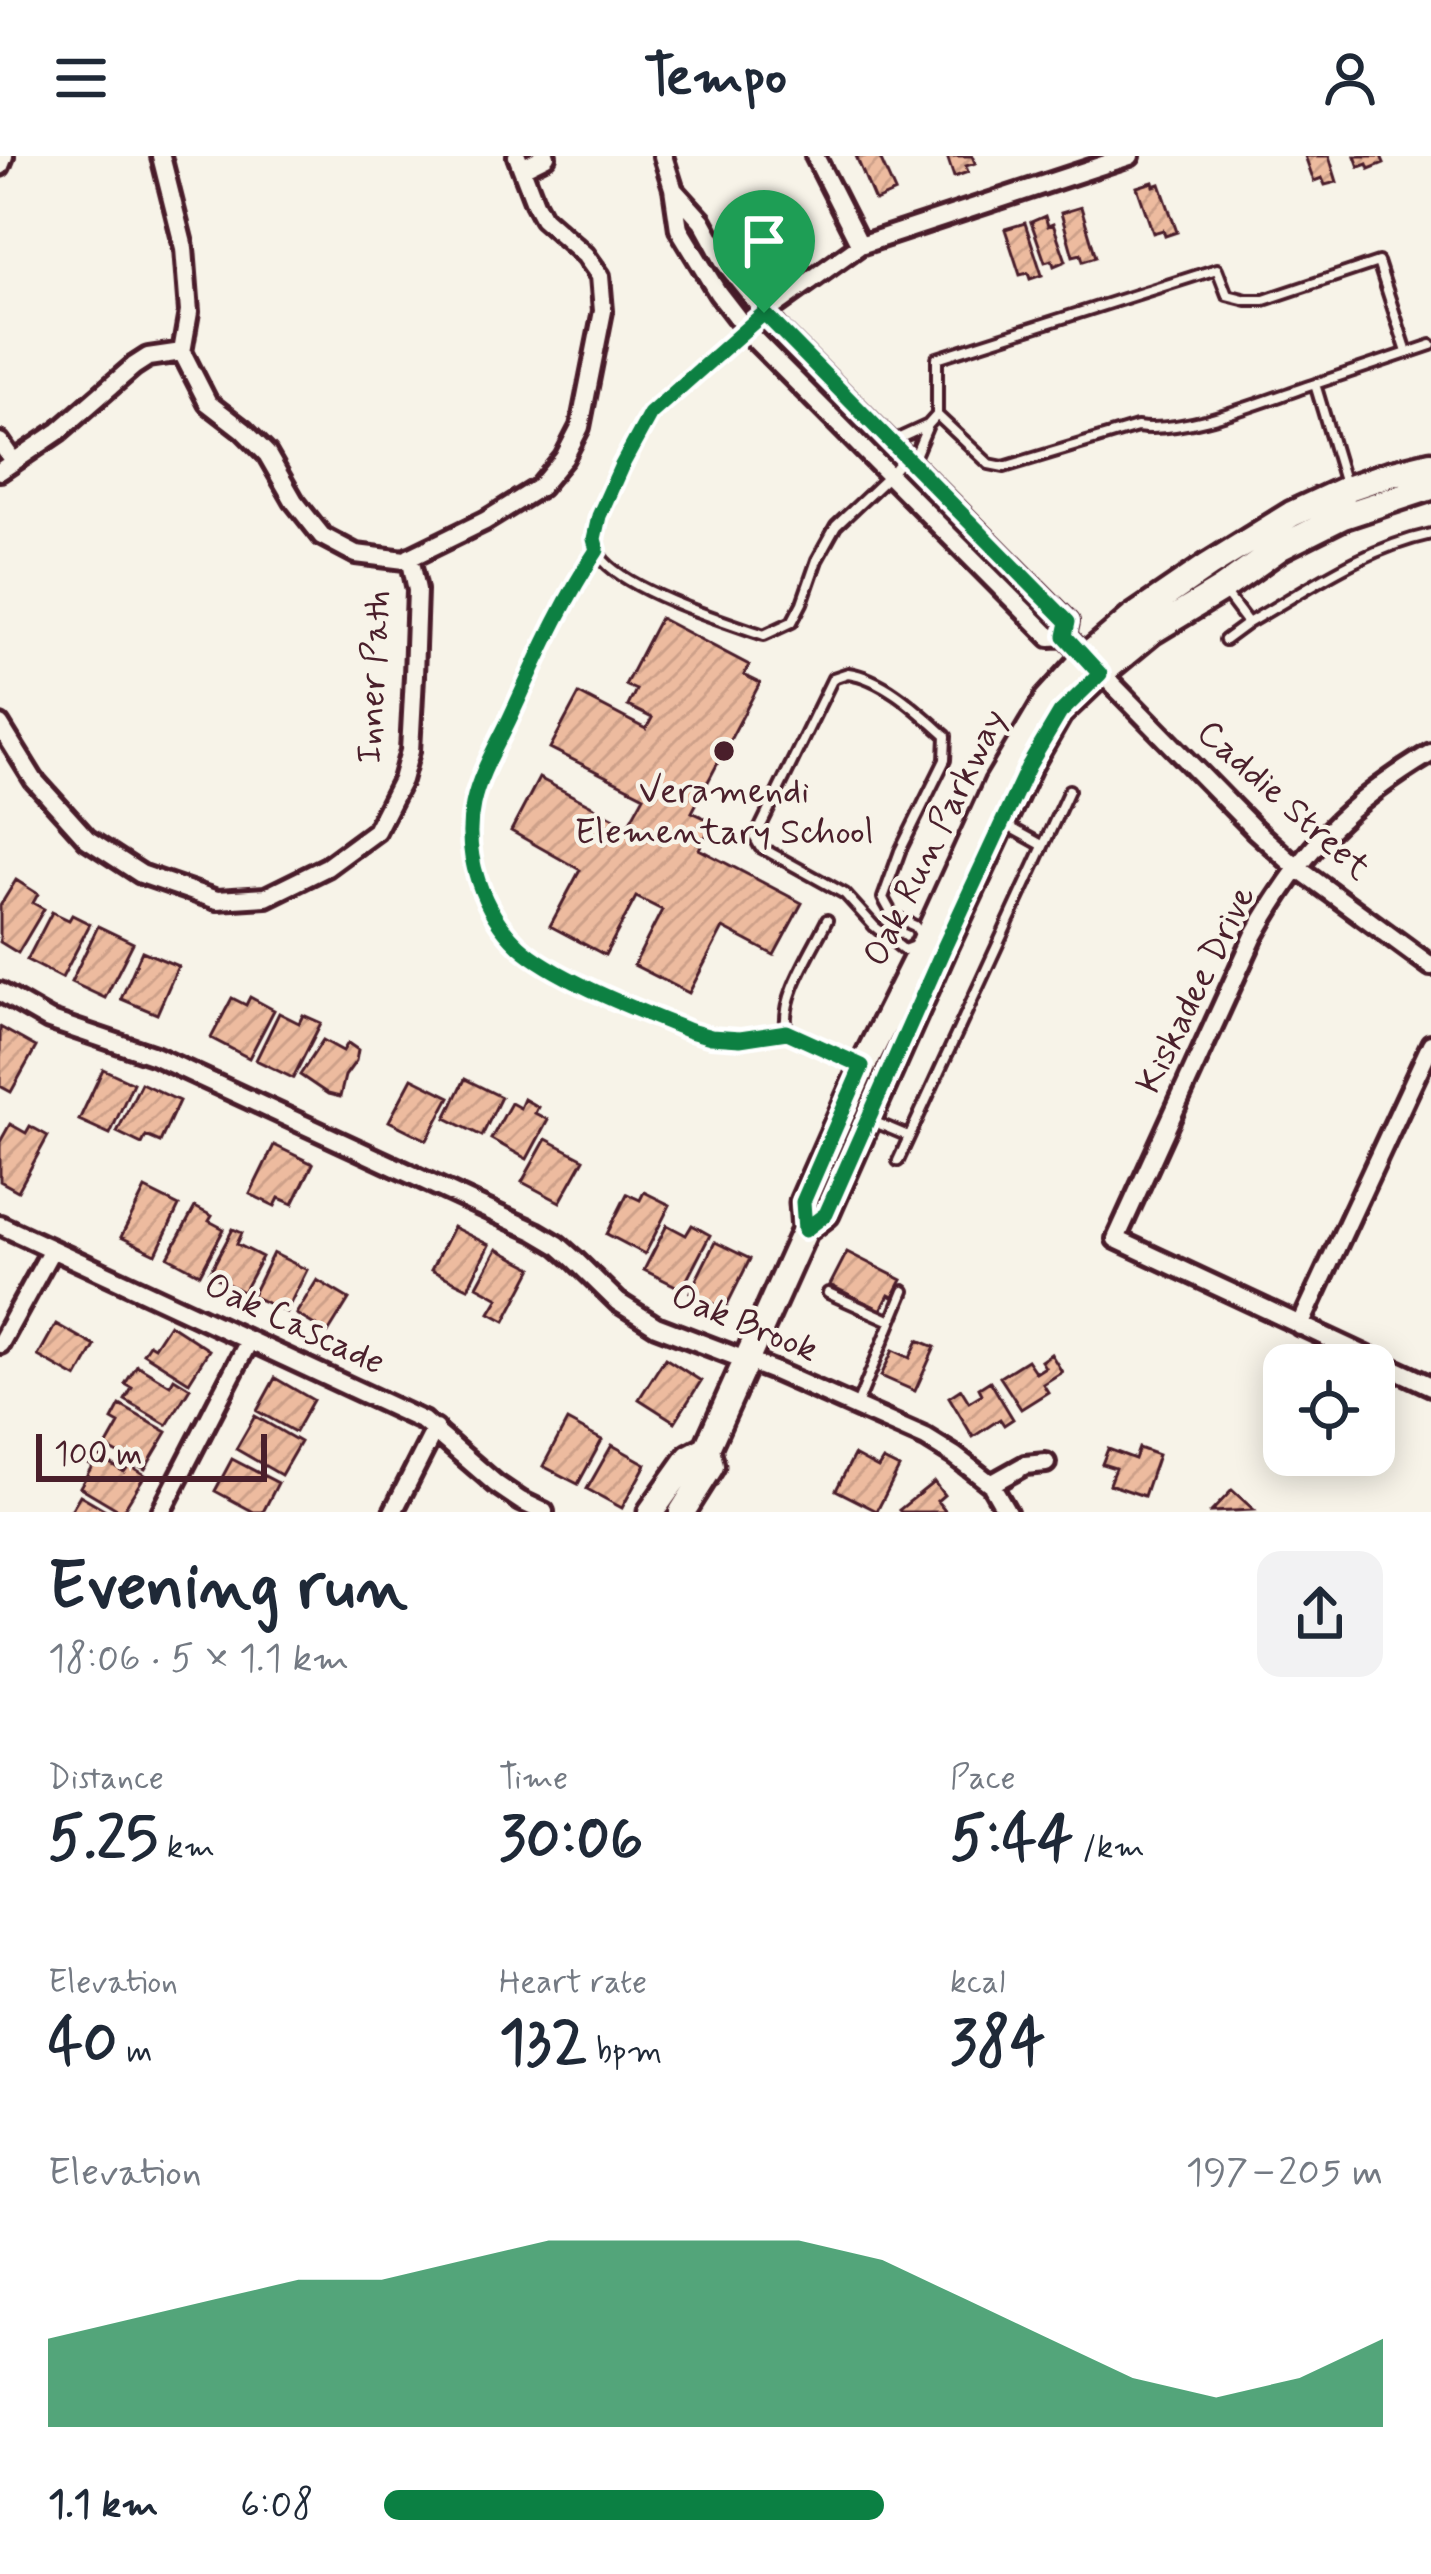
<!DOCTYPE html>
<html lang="en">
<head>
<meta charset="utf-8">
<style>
	body { margin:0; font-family:Mynerve,sans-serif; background:#f2f2f3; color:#1f2937; height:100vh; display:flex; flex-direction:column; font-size:45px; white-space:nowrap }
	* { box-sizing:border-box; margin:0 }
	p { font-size:39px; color:#747a83 }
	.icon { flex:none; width:66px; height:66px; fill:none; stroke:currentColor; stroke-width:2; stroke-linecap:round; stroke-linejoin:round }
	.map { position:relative; height:1356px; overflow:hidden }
	.side { display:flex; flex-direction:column; background:#fff; flex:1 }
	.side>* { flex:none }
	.controls { position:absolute; left:1263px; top:1188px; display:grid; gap:24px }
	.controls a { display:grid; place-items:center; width:132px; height:132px; border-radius:24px; background:#fff; box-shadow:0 6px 30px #0003; font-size:60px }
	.scale { position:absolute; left:36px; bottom:30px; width:231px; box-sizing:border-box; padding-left:12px; border:6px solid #4a1f2b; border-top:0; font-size:33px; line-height:42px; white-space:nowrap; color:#4a1f2b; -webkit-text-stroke:9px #f7f3e8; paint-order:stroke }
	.pin { position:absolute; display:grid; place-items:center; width:102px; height:102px; color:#fff; margin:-123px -51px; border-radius:50% 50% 50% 0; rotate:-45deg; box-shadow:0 0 12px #0007 }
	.pin .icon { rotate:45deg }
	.round { display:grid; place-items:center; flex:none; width:126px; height:126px; border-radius:24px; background:#f2f2f3 }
	.summary { display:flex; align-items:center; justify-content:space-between; height:204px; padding:0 48px }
	h1 { font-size:66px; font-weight:700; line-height:90px }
	.metrics { display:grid; grid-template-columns:repeat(3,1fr); gap:18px; height:204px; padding:12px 48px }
	.metrics div { display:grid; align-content:center }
	.metrics b { font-size:60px; font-weight:700 }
	.metrics small { font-size:33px; font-weight:400 }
	.metrics p { font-size:33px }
	.chart { height:336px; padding:24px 48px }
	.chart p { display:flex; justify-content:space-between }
	.chart svg { width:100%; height:216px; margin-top:12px; fill:#0b8043; opacity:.7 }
	ul { padding:0 48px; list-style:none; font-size:39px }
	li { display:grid; grid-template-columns:192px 144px 1fr; align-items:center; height:90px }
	li i { height:30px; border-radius:15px; background:#0b8043 }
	header { display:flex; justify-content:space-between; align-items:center; height:156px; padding:0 48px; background:#fff; font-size:54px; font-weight:700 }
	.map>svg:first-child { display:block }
	.building { fill:url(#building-hatch); stroke:#4a1f2b; stroke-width:3 }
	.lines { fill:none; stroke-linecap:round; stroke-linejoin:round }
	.lane-casing { stroke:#4a1f2b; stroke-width:16 }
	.street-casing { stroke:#4a1f2b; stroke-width:26 }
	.secondary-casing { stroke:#4a1f2b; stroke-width:33 }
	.lane { stroke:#f7f3e8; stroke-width:8 }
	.street { stroke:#f7f3e8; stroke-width:16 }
	.secondary { stroke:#f7f3e8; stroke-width:24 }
	.route-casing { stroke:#fff; stroke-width:24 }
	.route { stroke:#0b8043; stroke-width:15 }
	.poi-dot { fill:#4a1f2b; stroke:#f7f3e8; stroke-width:4.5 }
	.labels { text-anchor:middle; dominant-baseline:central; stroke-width:9; stroke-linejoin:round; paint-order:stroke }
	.street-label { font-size:36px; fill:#4a1f2b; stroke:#f7f3e8 }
	.poi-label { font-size:36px; fill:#4a1f2b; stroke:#f7f3e8 }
</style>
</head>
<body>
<header><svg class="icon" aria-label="menu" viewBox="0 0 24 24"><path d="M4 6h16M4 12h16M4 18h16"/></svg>Tempo<svg class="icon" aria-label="person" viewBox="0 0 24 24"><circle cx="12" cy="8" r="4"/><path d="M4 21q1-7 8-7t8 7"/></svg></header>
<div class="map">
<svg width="1431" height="1356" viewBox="0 0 1431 1356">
	<defs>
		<pattern id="building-hatch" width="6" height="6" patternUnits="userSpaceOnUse" patternTransform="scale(3)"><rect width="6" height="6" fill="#edbb9f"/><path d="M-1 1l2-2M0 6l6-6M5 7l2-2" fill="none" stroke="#cda089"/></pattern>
	</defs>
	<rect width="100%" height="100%" fill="#f7f3e8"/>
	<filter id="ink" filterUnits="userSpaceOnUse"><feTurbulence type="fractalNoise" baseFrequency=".00833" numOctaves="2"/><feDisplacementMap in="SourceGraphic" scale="24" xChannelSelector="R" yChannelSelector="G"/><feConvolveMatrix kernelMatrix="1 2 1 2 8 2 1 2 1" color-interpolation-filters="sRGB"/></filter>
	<g filter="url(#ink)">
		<!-- building -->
		<path class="building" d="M856,0H879L895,36L875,45Z
			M947,0H972L975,7L966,10L968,16L954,21Z
			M1305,0H1329L1337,26L1325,29L1322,22L1314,25Z
			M1355,0H1381L1384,7L1369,13L1367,8L1359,11Z
			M1153,26L1154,30L1160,28L1177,76L1165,80L1163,74L1153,77L1137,31Z
			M1081,51L1096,101L1083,105L1081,98L1073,100L1061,57Z
			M1045,60L1048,70L1053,68L1066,105L1054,110L1052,104L1045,106L1031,66Z
			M1025,67L1042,119L1030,123L1028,117L1020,119L1005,73Z
			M660,462L749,509L744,519L760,527L692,656L713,666L699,693L802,747L774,799L723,772L689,837L634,809L662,754L636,741L605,799L550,770L580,714L511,675L539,622L628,669L644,640L550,592L579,538L646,573L652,562L628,550L636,534L625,529Z
			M16,724L38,738L33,747L44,753L18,797L0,786V750Z
			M52,756L69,764L72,759L90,768L62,822L27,804Z
			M98,770L133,787L105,842L71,826Z
			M142,795L178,810L157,858L121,843Z
			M250,841L274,854L249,902L211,882L232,842L246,849Z
			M279,857L299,867L303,859L321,867L293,922L256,904Z
			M0,871L36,891L11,936L0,930Z
			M323,884L343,895L348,887L358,894L356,905L345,920L340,941L328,938L300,919Z
			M103,913L133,927L110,978L79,964Z
			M412,922L450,941L427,984L389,965Z
			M465,923L501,941L482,980L446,962Z
			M141,927L179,945L160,986L146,980L142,988L117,976Z
			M524,943L538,951L535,957L548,964L527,1003L491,983L511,947L520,952Z
			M10,968L26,977L30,970L48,980L18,1035L0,1025V986Z
			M546,983L584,1003L560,1046L522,1026Z
			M274,989L313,1008L293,1048L279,1042L275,1050L250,1038Z
			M145,1033L179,1050L156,1098L121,1081Z
			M644,1036L670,1049L645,1098L607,1078L627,1038L640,1044Z
			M195,1051L212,1060L209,1065L224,1073L200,1118L168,1101Z
			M667,1069L686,1079L692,1069L710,1079L682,1133L644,1114Z
			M453,1071L489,1089L468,1132L431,1114Z
			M233,1073L242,1077L237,1088L262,1101L243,1136L209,1118Z
			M715,1086L750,1103L725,1153L690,1136Z
			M497,1093L533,1112L505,1165L490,1157L499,1142L477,1130Z
			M847,1096L902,1124L893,1141L889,1139L881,1154L830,1129Z
			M273,1097L307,1114L286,1156L252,1140Z
			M317,1124L349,1143L328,1177L296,1158Z
			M56,1168L95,1190L77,1222L38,1200Z
			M169,1168L209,1194L189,1226L143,1197L149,1188L154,1191Z
			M918,1184L935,1191L915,1235L881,1220L893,1194L910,1202Z
			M1051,1198L1062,1216L1043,1228L1048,1236L1021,1253L1000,1221L1027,1204L1036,1217L1045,1211L1041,1205Z
			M665,1202L701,1225L675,1266L639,1243Z
			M137,1209L170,1229L174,1222L190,1232L167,1269L125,1244L132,1232L125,1228Z
			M275,1222L313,1244L295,1276L257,1255Z
			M990,1225L1013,1263L1004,1269L1000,1263L973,1281L949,1241L961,1233L969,1246L982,1238L979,1232Z
			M120,1249L167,1276L145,1313L106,1291L119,1268L112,1264Z
			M255,1260L300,1286L281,1319L236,1293Z
			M567,1265L602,1284L578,1328L543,1310Z
			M612,1289L646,1308L622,1352L587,1333Z
			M1139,1292L1158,1299L1144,1340L1109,1328L1115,1312L1102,1308L1108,1293L1135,1303Z
			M92,1296L124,1316L129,1309L145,1319L122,1356L80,1331L92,1310L86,1306Z
			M854,1299L878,1312L883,1304L899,1312L877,1355L836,1334Z
			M232,1303L278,1327L263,1356H254L215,1335Z
			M934,1326L944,1339L937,1345L946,1356H901L899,1354Z
			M1232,1334L1254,1354L1211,1356Z
			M80,1339L109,1356H70Z"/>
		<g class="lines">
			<defs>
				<path id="lane" d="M743,173C714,200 682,226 654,255C637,272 595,356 594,380C594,388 599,400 604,405C632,436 723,465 764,479L792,466L802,447L817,404L836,370L889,320L903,303
					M1315,228C1265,244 1188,278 1137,271L1004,311L989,308L937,259V202L1217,113L1227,139L1247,144H1264L1378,106L1407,196
					M891,286L926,270
					M912,307L928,269L937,259
					M1353,355L1315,228L1431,189
					M597,394C565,441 541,495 517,547C502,579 481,612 473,647C461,699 483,762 525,794C547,811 572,822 597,834C633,851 675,876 715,881C739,884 763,880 787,876
					M1223,434L1248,467C1308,433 1362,393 1431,378
					M1225,484L1248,467
					M848,517C884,522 919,556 946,580L945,604L900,695L883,742L893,760L915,770L925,786L904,794L874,770L845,738L760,691L755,682L833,522Z
					M1004,668L1042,689
					M827,764C812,795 779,843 787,876L861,910
					M870,964L908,980
					M898,1005L1069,634
					M828,1137L891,1165
					M857,1249L904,1135"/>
				<path id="street" d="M161,0L184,92L189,156L182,196L208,247L243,274L267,298L294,345L322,380L356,398L405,404L485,365L540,331L564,302L580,271L603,155L600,120L585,99L543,62L535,47L517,0
					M663,0L673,32L679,73L718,137L752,181L1050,481L1065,480L1254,673L1296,711L1431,810
					M815,0L860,89
					M0,10L4,0
					M522,12L546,0
					M673,33L702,65L725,107L780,175L1068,466L1065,480
					M744,172L860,89L1130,0
					M0,286L13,305
					M0,315L59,275L134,210L148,201L182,196
					M0,569L34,624L87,683L141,718L217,744L266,741L327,711L376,675L402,624L410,595L414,520L417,434L410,401
					M1431,597C1347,647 1302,694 1254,780L1116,1083L1431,1230
					M0,836L49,864L155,900L536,1076L558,1089L575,1104L618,1146L656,1170L774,1215L926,1282L955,1300L991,1328L1007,1356
					M0,1069L423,1265L496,1328L521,1345L544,1356
					M1300,1170L1431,888
					M0,1188L52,1093
					M991,1328L1025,1309L1046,1307
					M161,1356L249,1185
					M393,1356L435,1273"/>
				<path id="secondary" d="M805,1074L803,1046L863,910L925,786L997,628L1047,544L1085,502L1132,462L1208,410L1292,358L1346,333L1390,318L1431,308
					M651,1356L690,1301L707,1292
					M682,1356L711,1310L707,1292L805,1074L826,1058L943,794L1028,611L1059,557L1100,518L1151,476L1222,433L1281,391L1343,360L1431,331"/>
			</defs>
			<!-- lane casing -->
			<use href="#lane" class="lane-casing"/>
			<!-- street casing -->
			<use href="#street" class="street-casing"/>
			<!-- secondary casing -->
			<use href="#secondary" class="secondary-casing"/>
			<!-- lane -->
			<use href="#lane" class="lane"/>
			<!-- street -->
			<use href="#street" class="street"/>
			<!-- secondary -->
			<use href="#secondary" class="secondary"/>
		</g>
	</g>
	<g class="lines" filter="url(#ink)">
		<defs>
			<path id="route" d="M764,157L1068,466L1065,480L1100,518L1060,557L1028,611L943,794L826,1058L805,1074L803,1046L862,910L787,876L740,883L711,881L690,875C643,856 555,823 519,790C482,755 462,698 473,648C479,619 496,591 509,564C536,506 562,446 597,394L594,383L599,360L621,311L650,258Z"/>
		</defs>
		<!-- route casing -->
		<use href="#route" class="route-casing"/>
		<!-- route -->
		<use href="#route" class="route"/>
	</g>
	<!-- markers -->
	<circle class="poi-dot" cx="724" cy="595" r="12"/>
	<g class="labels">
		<!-- street labels -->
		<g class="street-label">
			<text transform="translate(375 521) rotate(-87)">Inner Path</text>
			<text transform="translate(1283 645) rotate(42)">Caddie Street</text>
			<text transform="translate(936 682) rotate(-64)">Oak Run Parkway</text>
			<text transform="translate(1197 834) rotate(-64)">Kiskadee Drive</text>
			<text transform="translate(744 1168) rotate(22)">Oak Brook</text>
			<text transform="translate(294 1169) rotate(25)">Oak Cascade</text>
		</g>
		<!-- poi labels -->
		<g class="poi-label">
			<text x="724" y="636">Veramendi<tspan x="724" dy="41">Elementary School</tspan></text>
		</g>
	</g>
</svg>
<div class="controls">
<a><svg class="icon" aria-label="locate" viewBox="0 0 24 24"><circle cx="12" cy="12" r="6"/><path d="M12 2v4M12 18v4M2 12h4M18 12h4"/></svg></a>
</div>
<div class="scale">100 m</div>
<div class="pin" style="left:764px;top:157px;background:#1e9e55"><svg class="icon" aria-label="arrive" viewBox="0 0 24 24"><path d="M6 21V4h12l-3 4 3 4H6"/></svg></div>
</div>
<section class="side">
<div class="summary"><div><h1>Evening run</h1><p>18:06 · 5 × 1.1 km</p></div><a class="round"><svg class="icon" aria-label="share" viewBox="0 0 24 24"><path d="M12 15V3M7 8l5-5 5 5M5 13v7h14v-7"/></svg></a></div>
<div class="metrics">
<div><p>Distance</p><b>5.25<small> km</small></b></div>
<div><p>Time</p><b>30:06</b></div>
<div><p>Pace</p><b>5:44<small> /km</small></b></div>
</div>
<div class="metrics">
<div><p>Elevation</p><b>40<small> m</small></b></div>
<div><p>Heart rate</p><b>132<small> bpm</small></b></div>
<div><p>kcal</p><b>384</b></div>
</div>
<div class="chart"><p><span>Elevation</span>197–205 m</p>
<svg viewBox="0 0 160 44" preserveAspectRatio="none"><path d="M0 44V26L10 22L20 18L30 14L40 14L50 10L60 6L70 6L80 6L90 6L100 10L110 18L120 26L130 34L140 38L150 34L160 26V44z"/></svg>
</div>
<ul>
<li><b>1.1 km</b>6:08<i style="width:50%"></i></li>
</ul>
</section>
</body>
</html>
